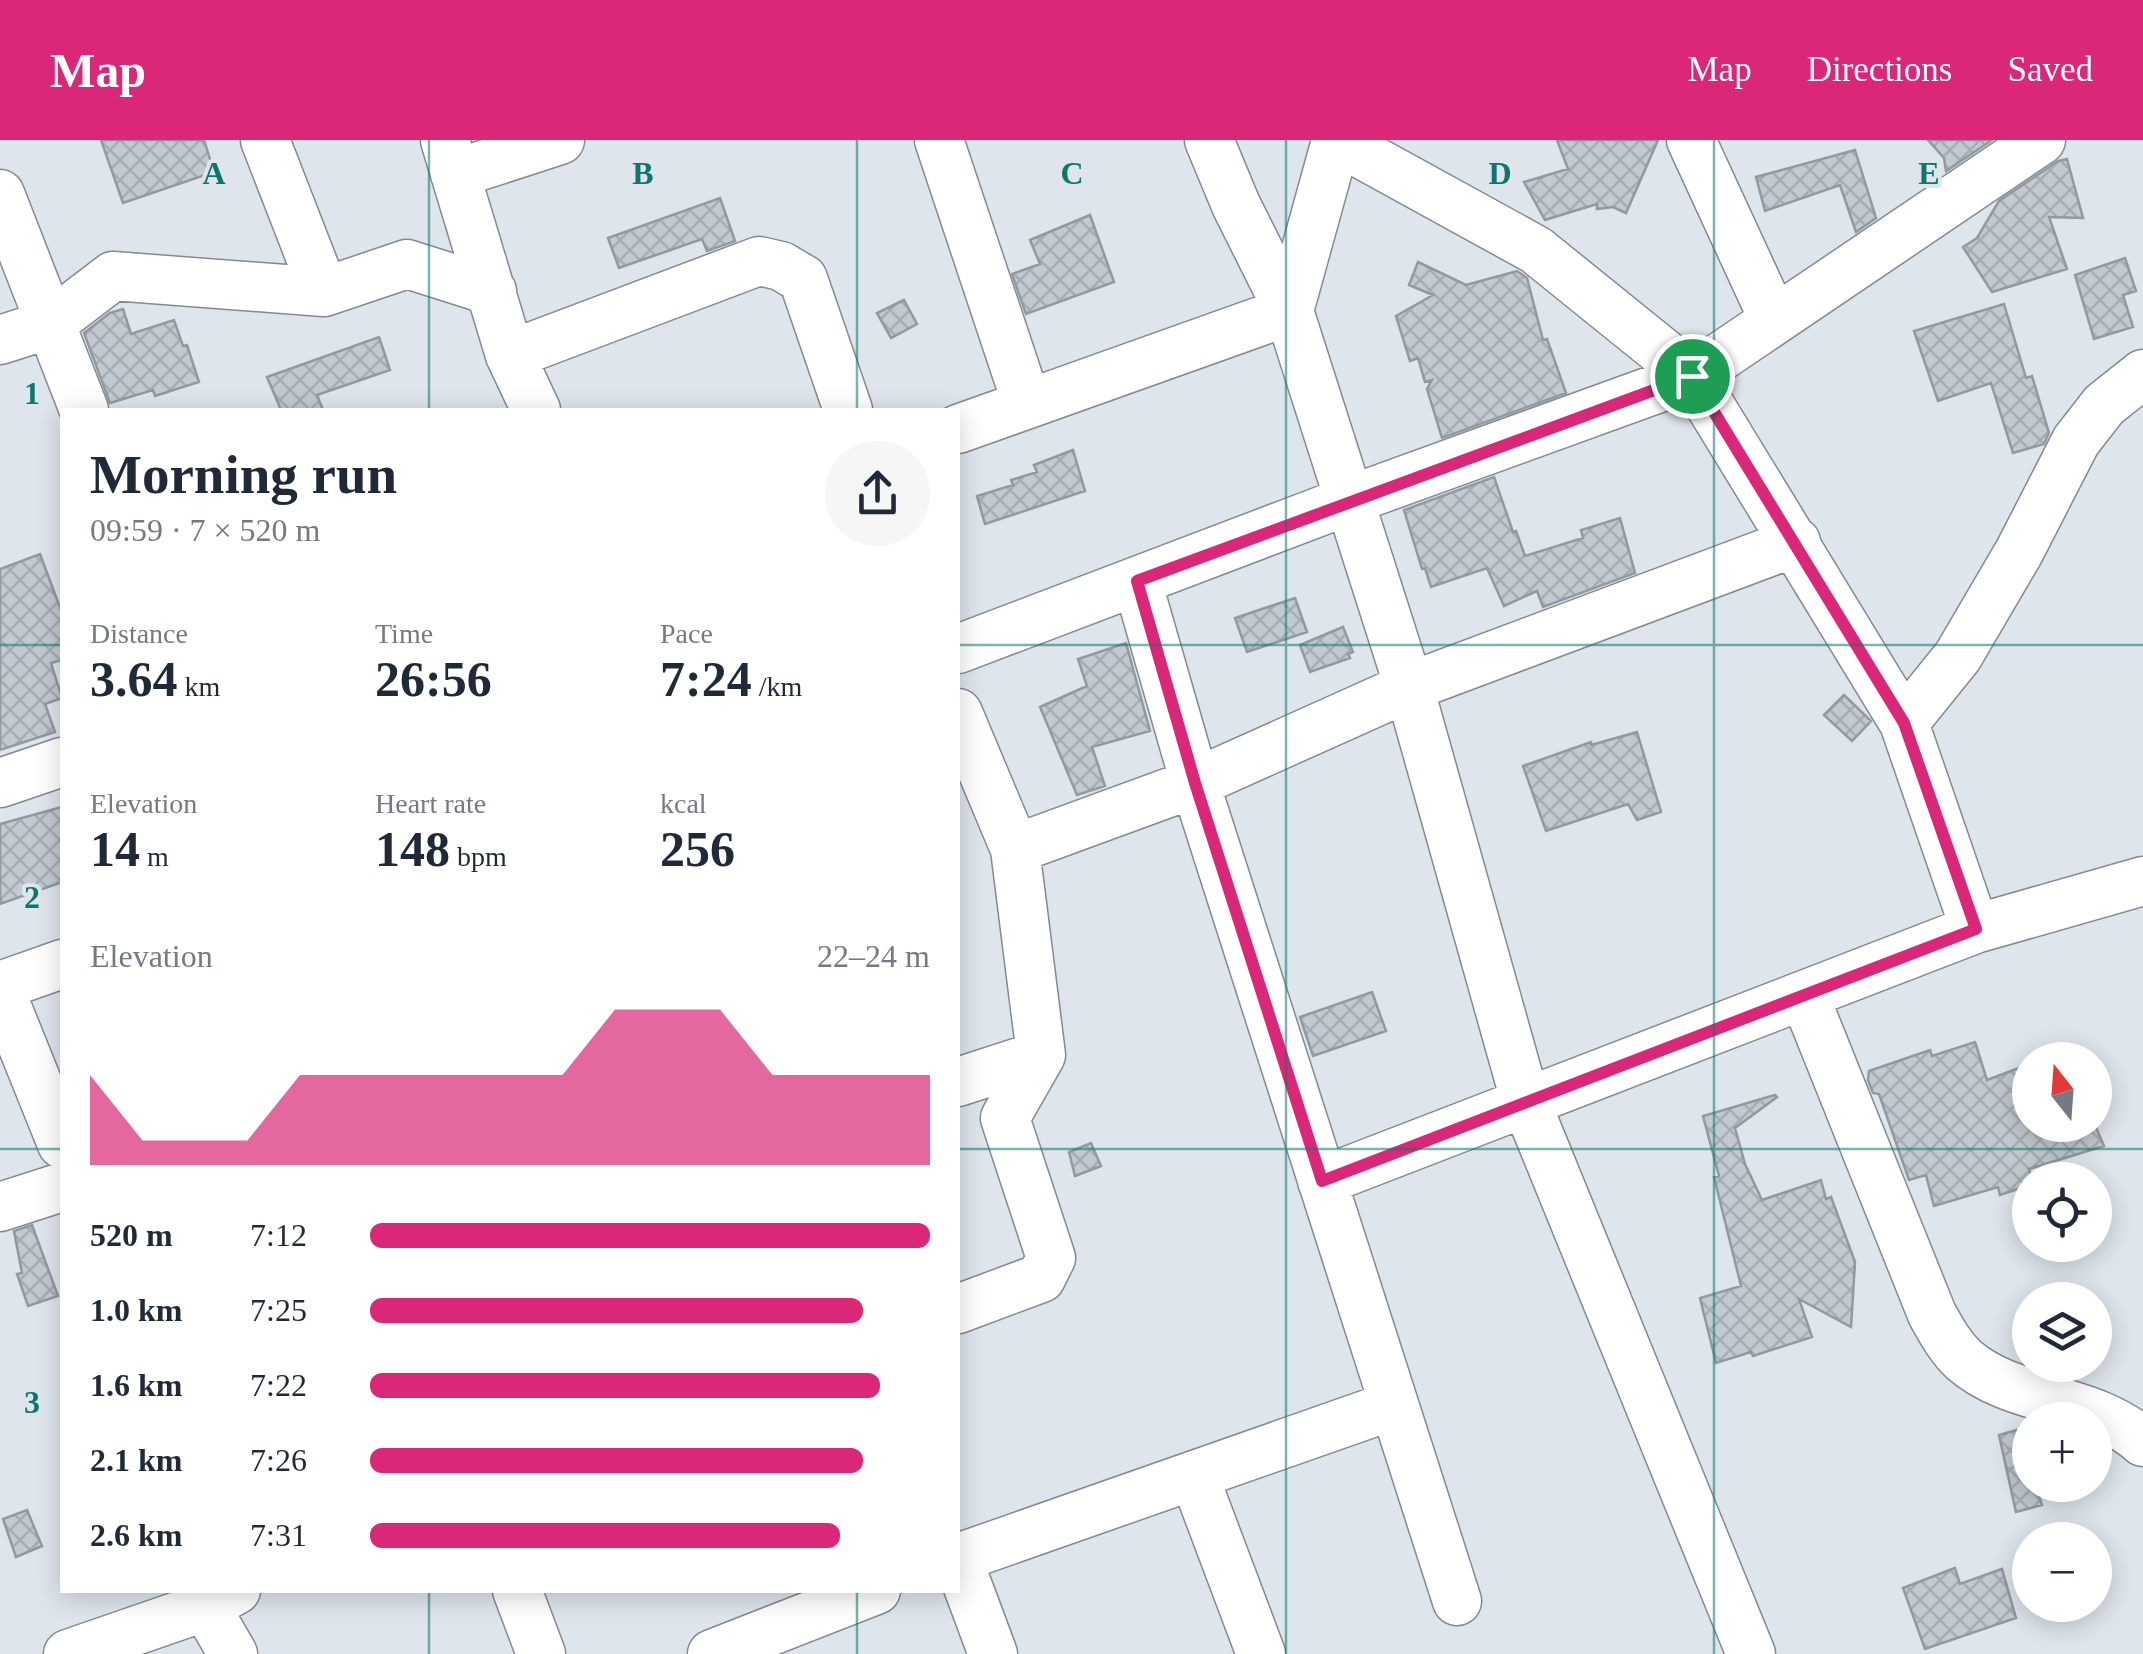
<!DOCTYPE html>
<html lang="en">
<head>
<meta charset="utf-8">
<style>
	body { margin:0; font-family:Georgia,serif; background:#f6f6f7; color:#1f2937; height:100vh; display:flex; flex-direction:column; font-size:38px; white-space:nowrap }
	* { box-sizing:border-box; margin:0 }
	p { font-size:32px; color:#747a83 }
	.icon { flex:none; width:55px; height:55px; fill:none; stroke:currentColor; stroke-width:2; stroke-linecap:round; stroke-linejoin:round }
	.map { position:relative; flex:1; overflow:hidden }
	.side { position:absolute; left:60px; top:268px; width:900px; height:1185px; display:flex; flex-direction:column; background:#fff; border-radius:0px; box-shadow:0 5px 25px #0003 }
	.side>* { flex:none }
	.needle { width:65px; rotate:343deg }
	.tools { position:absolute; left:2012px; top:902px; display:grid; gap:20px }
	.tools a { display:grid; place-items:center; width:100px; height:100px; border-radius:50%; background:#fff; box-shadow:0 5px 25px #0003; font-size:50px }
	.pin { position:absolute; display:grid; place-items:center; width:85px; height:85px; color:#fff; margin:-42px; border:5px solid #fff; border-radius:50%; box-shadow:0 2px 10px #0007 }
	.round { display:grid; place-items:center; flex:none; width:105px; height:105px; border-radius:52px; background:#f6f6f7 }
	.summary { display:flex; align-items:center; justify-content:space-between; height:170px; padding:0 30px }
	h1 { font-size:55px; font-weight:700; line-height:75px }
	.metrics { display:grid; grid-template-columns:repeat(3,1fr); gap:15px; height:170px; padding:10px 30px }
	.metrics div { display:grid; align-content:center }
	.metrics b { font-size:50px; font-weight:700 }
	.metrics small { font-size:28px; font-weight:400 }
	.metrics p { font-size:28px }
	.chart { height:280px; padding:20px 30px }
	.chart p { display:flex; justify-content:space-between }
	.chart svg { width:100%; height:180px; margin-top:10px; fill:#db2777; opacity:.7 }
	ul { padding:0 30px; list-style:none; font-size:32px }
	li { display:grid; grid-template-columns:160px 120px 1fr; align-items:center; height:75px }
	li i { height:25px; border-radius:12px; background:#db2777 }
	header { display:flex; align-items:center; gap:60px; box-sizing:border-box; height:140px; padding:0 50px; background:#db2777; color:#fff }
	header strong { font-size:48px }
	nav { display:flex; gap:55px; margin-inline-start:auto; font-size:35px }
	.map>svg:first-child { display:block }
	.building { fill:url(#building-cross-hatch); stroke:#9299a0; stroke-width:2.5 }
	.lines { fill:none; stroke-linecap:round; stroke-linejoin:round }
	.minor-casing { stroke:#838a91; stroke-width:51 }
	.minor { stroke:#fff; stroke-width:48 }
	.route-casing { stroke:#fff; stroke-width:20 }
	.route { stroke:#db2777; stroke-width:12 }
	.grid { fill:none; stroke:#0f766e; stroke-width:2.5; stroke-opacity:0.55 }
	.grid-label { font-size:32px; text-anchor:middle; font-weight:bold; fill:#0f766e; stroke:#dee5ed; stroke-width:8; stroke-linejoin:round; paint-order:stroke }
</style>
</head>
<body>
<header>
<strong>Map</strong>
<nav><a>Map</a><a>Directions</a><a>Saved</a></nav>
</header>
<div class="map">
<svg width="2143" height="1514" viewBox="0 0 2143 1514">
	<defs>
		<pattern id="building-cross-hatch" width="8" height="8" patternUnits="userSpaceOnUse" patternTransform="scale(2.5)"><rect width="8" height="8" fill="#c2c9d1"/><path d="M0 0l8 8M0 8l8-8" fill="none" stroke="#a7adb4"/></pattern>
	</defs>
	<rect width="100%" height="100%" fill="#dee5ed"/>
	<!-- building -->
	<path class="building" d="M101,0H204L214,32L123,63Z
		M1557,0H1658L1626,73L1613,67L1597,69V64L1545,80L1524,42L1568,29Z
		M1928,0H1992L1946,31L1944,18Z
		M1855,10L1876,78L1856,92L1840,45L1765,71L1756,37Z
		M2067,19L2083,78L2049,77L2067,129L1992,152L1963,107L1977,98L1999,61L2058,21Z
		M720,58L735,101L707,111L702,99L619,128L608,98Z
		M1090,75L1114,142L1026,174L1012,134L1040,124L1030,100Z
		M2125,118L2136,151L2123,155L2133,187L2094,199L2075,135Z
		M1418,122L1466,145L1517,131L1527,138L1543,200L1547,199L1566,253L1442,298L1427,249L1432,240L1425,242L1418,218L1410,221L1396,176L1433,155L1409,145Z
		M904,160L917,184L891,198L877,173Z
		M2004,164L2026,238L2032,236L2049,293L2044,304L2013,313L1991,243L1938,261L1914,191Z
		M123,169L131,194L174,180L183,206L187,205L199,242L155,256L153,250L110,263L84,193L110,173Z
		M379,197L390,230L317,255L323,270H281L267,237Z
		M1073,310L1085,351L985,384L977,356L1013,345L1011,340L1037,332L1034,325Z
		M1494,337L1513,392L1516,391L1525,416L1583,398L1581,390L1620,378L1635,433L1543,467L1537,451L1504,466L1487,428L1431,447L1425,428L1422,429L1404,370Z
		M40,414L62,473V520L51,523L62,558L45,564L55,592L0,610V429Z
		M1295,458L1307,492L1247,512L1235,478Z
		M1343,487L1353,512L1348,514L1350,518L1310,532L1300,505Z
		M1126,503L1150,591L1092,607L1105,646L1077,655L1040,567L1087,546L1078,519Z
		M1844,555L1871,581L1852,601L1824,575Z
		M1637,592L1661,672L1637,680L1628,664L1546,691L1523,626L1591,602V605Z
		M62,667V742L0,764V684Z
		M1372,852L1386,891L1313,916L1300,877Z
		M1975,902L1987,940L2024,926L2030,940V985H2095L2104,1006L2029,1029L2033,1040L2030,1045L2000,1055L1998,1047L1934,1066L1926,1035L1909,1040L1879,954L1873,953L1868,940L1869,931L1930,910L1932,916Z
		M1775,955L1777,957L1735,988L1745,1024L1762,1060L1821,1040L1826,1059L1831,1057L1855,1122L1851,1187L1799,1159L1812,1197L1753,1216L1751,1212L1716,1223L1700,1158L1741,1146L1714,1037L1719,1036L1703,976Z
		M1091,1003L1101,1026L1075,1036L1069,1012Z
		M32,1085L58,1156L28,1166L17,1134L22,1133L14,1091Z
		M2016,1290L2030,1331V1345H2035L2042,1365L2016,1372L1999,1295Z
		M27,1370L42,1406L16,1417L3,1379Z
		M1955,1428L1960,1444L2002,1429L2016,1478L1925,1509L1903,1448Z"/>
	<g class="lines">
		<defs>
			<path id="minor" d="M265,0L324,152
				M445,0L510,215L536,270
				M939,0L1027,264
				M1209,0L1236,65L1289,171L1409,547L1525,960L1751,1514
				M1336,0L1536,110L1692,236L1904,583L1975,789
				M1691,0L1774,180
				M455,34L560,0
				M0,54L84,270
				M0,200L50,184L113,136L324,152L407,124L492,151
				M510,215L759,121L781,126L803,139L848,270
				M958,289L1289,171L1336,1
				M1137,441L1195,643L1457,1461
				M958,509L1350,360L1692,236L2041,0
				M958,573L1015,709L1041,915L1005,978L1051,1118L1041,1138L958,1169
				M1904,583L1958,516L2019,412L2076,301L2104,265L2143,234
				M0,643L62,622
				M1015,709L1195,643L1409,547L1796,402
				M0,846L62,824
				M0,850L62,1004
				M1804,855L1932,1174C1941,1190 1950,1207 1964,1220C2013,1263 2092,1256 2143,1302
				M958,942L1041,915
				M1322,1041L1975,789L2143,741
				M0,1067L62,1047
				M1194,1336L1261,1514
				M958,1418L1394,1265
				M958,1420L993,1514
				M196,1450L233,1514
				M517,1450L541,1514
				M68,1514L207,1466L236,1450
				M712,1514L876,1450"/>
		</defs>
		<!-- minor casing -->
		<use href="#minor" class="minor-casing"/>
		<!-- minor -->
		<use href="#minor" class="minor"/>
	</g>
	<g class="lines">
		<defs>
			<path id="route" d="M1692,236L1904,583L1976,789L1322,1041L1195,643L1137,441Z"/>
		</defs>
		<!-- route casing -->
		<use href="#route" class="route-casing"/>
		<!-- route -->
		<use href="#route" class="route"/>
	</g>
	<!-- grid -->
	<path class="grid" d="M429,0V270M857,0V270M1286,0V1514M1714,0V1514M0,505H62M958,505H2143M0,1009H62M958,1009H2143M429,1450V1514M857,1450V1514"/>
	<g class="grid-label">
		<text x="214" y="44">A</text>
		<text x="643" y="44">B</text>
		<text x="1072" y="44">C</text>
		<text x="1500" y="44">D</text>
		<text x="1929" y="44">E</text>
		<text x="32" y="264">1</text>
		<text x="32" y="768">2</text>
		<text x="32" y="1273">3</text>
	</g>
</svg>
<div class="tools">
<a><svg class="needle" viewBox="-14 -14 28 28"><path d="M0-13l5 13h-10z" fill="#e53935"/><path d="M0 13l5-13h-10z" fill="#747a83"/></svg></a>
<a><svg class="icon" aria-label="locate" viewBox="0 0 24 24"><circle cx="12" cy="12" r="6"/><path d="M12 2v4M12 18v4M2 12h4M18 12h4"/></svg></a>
<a><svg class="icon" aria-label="layers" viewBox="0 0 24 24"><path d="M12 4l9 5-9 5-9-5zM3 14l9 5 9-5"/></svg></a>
<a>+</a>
<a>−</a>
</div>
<div class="pin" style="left:1692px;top:236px;background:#1e9e55"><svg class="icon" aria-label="arrive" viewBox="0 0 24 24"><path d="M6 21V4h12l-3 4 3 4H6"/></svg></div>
<section class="side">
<div class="summary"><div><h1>Morning run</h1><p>09:59 · 7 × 520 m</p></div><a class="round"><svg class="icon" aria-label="share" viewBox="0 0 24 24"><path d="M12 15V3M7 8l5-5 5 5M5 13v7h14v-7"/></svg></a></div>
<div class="metrics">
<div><p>Distance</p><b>3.64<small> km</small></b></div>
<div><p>Time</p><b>26:56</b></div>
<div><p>Pace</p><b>7:24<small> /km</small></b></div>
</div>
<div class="metrics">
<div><p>Elevation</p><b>14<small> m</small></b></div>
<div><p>Heart rate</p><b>148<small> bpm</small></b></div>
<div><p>kcal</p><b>256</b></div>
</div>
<div class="chart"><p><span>Elevation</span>22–24 m</p>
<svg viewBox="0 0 160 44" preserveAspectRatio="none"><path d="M0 44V22L10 38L20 38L30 38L40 22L50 22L60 22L70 22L80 22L90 22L100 6L110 6L120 6L130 22L140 22L150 22L160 22V44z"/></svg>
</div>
<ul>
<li><b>520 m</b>7:12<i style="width:100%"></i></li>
<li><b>1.0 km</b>7:25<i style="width:88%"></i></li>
<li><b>1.6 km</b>7:22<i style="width:91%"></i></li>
<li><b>2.1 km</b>7:26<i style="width:88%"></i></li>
<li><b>2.6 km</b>7:31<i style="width:84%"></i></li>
</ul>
</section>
</div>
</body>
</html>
